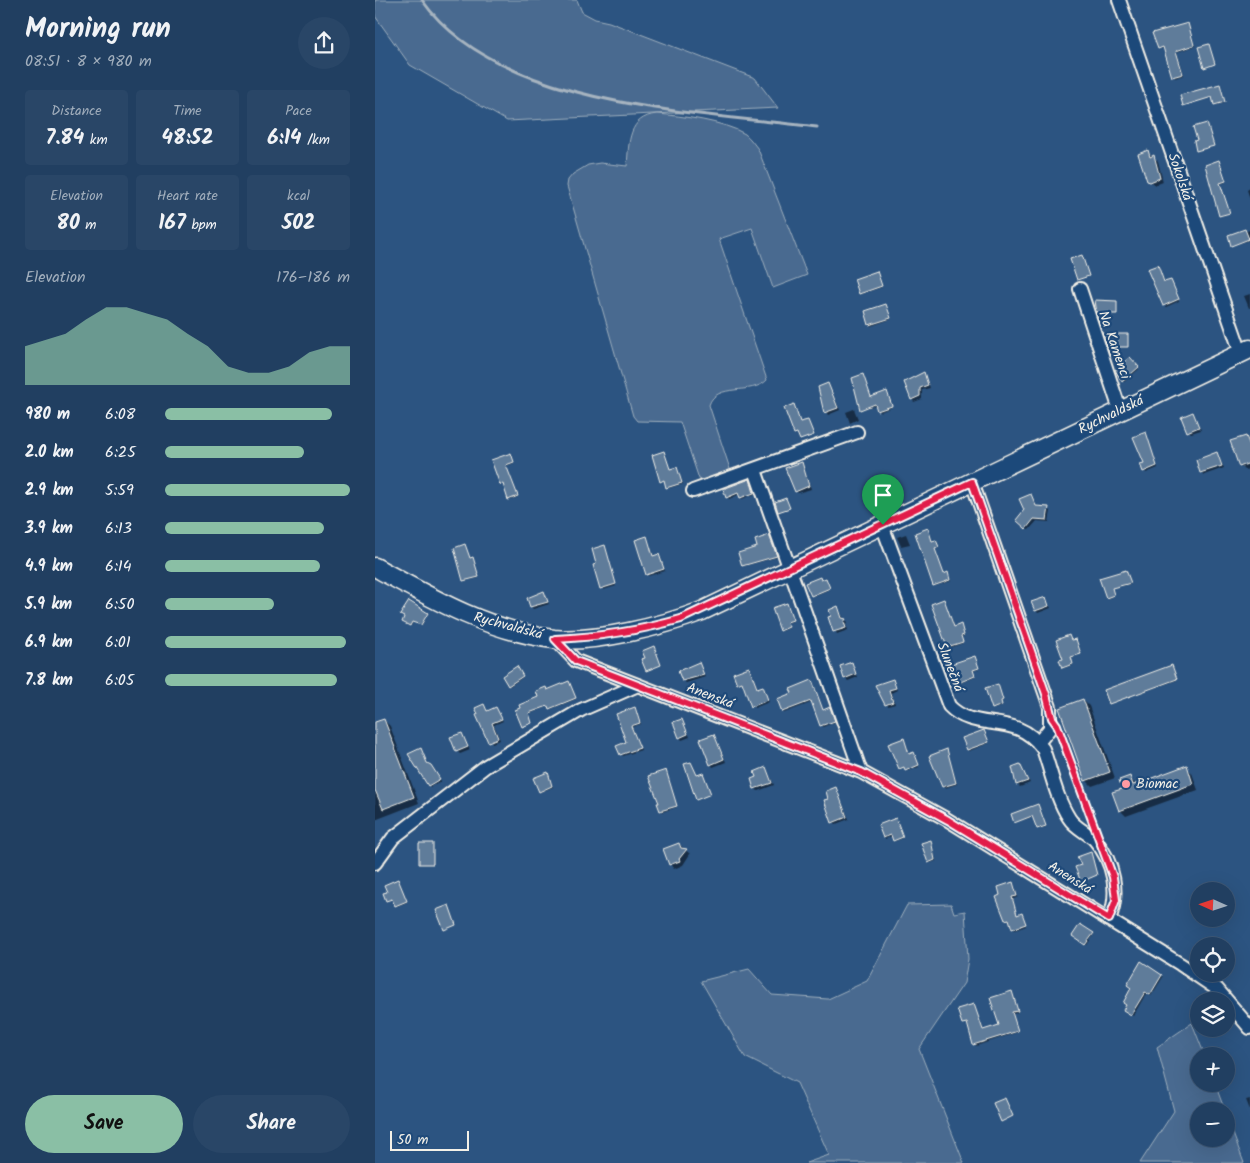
<!DOCTYPE html>
<html lang="en">
<head>
<meta charset="utf-8">
<style>
	body { margin:0; font-family:Kalam,sans-serif; background:#294667; color:#f1f3f6; height:100vh; display:flex; flex-direction:column; font-size:19px; white-space:nowrap }
	* { box-sizing:border-box; margin:0 }
	p { font-size:16px; color:#a2afbd }
	.icon { flex:none; width:28px; height:28px; fill:none; stroke:currentColor; stroke-width:2; stroke-linecap:round; stroke-linejoin:round }
	.map { position:relative; flex:1; overflow:hidden }
	.details { display:flex; flex-direction:column; background:#213f61; width:375px }
	.details>* { flex:none }
	.needle { width:32px; rotate:273deg }
	.fabs { position:absolute; left:815px; top:882px; display:grid; gap:10px }
	.fabs a { display:grid; place-items:center; width:45px; height:45px; border-radius:50%; background:#213f61; box-shadow:0 5px 20px #0002,0 0 0 1px #3e5876; font-size:25px }
	.scale { position:absolute; left:15px; bottom:12px; width:79px; box-sizing:border-box; padding-left:5px; border:2px solid #f4f1e8; border-top:0; font-size:14px; line-height:18px; white-space:nowrap; color:#f4f1e8; -webkit-text-stroke:4px #1f4a7a; paint-order:stroke }
	.pin { position:absolute; display:grid; place-items:center; width:42px; height:42px; color:#fff; margin:-51px -21px; border-radius:50% 50% 50% 0; rotate:-45deg; box-shadow:0 0 5px #0007 }
	.pin .icon { rotate:45deg }
	.round { display:grid; place-items:center; flex:none; width:52px; height:52px; border-radius:26px; background:#294667 }
	.head { display:flex; align-items:center; justify-content:space-between; height:85px; padding:0 25px }
	h1 { font-size:28px; font-weight:600; line-height:38px }
	.stats { display:grid; grid-template-columns:repeat(3,1fr); gap:8px; height:85px; padding:5px 25px }
	.stats div { display:grid; align-content:center; border-radius:5px; background:#294667; text-align:center }
	.stats b { font-size:21px; font-weight:600 }
	.stats small { font-size:14px; font-weight:400 }
	.stats p { font-size:14px }
	.chart { height:140px; padding:10px 25px }
	.chart p { display:flex; justify-content:space-between }
	.chart svg { width:100%; height:90px; margin-top:5px; fill:#8abfa5; opacity:.7 }
	.cta { display:flex; gap:10px; margin-top:auto; padding:10px 25px }
	.cta a { flex:1; height:58px; border-radius:30px; background:#8abfa5; color:#111; font-size:20px; font-weight:600; line-height:58px; text-align:center }
	.cta a+a { background:#294667; color:#f1f3f6 }
	ul { padding:0 25px; list-style:none; font-size:16px }
	li { display:grid; grid-template-columns:80px 60px 1fr; align-items:center; height:38px }
	li i { height:12px; border-radius:6px; background:#8abfa5 }
	main { display:flex; flex:1; min-height:0 }
	.map>svg:first-child { display:block }
	.green { fill:#496b90; stroke:#9eaebc }
	.shadow { fill:#0007 }
	.lines { fill:none; stroke-linecap:round; stroke-linejoin:round }
	.stream { stroke:#a7b4c0; stroke-width:3 }
	.building { fill:#5e7b9a; stroke:#f4f1e8 }
	.street-casing { stroke:#f4f1e8; stroke-width:16 }
	.secondary-casing { stroke:#f4f1e8; stroke-width:21 }
	.path { stroke:#f4f1e8; stroke-width:2; stroke-dasharray:5 4; stroke-linecap:butt }
	.street { stroke:#1f4a7a; stroke-width:12 }
	.secondary { stroke:#1f4a7a; stroke-width:18 }
	.route-casing { stroke:#fff; stroke-width:10 }
	.route { stroke:#e11d48; stroke-width:6 }
	.poi-dot { fill:#ff9aa2; stroke:#1f4a7a; stroke-width:2 }
	.labels { text-anchor:middle; dominant-baseline:central; stroke-width:4.5; stroke-linejoin:round; paint-order:stroke }
	.street-label { font-size:14px; fill:#f4f1e8; stroke:#1f4a7a }
	.poi-label { font-size:14px; fill:#f4f1e8; stroke:#1f4a7a; text-anchor:start }
</style>
</head>
<body>
<main>
<section class="details">
<div class="head"><div><h1>Morning run</h1><p>08:51 · 8 × 980 m</p></div><a class="round"><svg class="icon" aria-label="share" viewBox="0 0 24 24"><path d="M12 15V3M7 8l5-5 5 5M5 13v7h14v-7"/></svg></a></div>
<div class="stats">
<div><p>Distance</p><b>7.84<small> km</small></b></div>
<div><p>Time</p><b>48:52</b></div>
<div><p>Pace</p><b>6:14<small> /km</small></b></div>
</div>
<div class="stats">
<div><p>Elevation</p><b>80<small> m</small></b></div>
<div><p>Heart rate</p><b>167<small> bpm</small></b></div>
<div><p>kcal</p><b>502</b></div>
</div>
<div class="chart"><p><span>Elevation</span>176–186 m</p>
<svg viewBox="0 0 160 44" preserveAspectRatio="none"><path d="M0 44V25L10 22L20 19L30 12L40 6L50 6L60 9L70 12L80 19L90 25L100 35L110 38L120 38L130 35L140 28L150 25L160 25V44z"/></svg>
</div>
<ul>
<li><b>980 m</b>6:08<i style="width:90%"></i></li>
<li><b>2.0 km</b>6:25<i style="width:75%"></i></li>
<li><b>2.9 km</b>5:59<i style="width:100%"></i></li>
<li><b>3.9 km</b>6:13<i style="width:86%"></i></li>
<li><b>4.9 km</b>6:14<i style="width:84%"></i></li>
<li><b>5.9 km</b>6:50<i style="width:59%"></i></li>
<li><b>6.9 km</b>6:01<i style="width:98%"></i></li>
<li><b>7.8 km</b>6:05<i style="width:93%"></i></li>
</ul>
<div class="cta"><a>Save</a><a>Share</a></div>
</section>
<div class="map">
<svg width="875" height="1163" viewBox="0 0 875 1163">
	<rect width="100%" height="100%" fill="#2c5481"/>
	<filter id="ink" filterUnits="userSpaceOnUse"><feTurbulence type="fractalNoise" baseFrequency=".02" numOctaves="2"/><feDisplacementMap in="SourceGraphic" scale="10" xChannelSelector="R" yChannelSelector="G"/><feConvolveMatrix kernelMatrix="1 2 1 2 8 2 1 2 1" color-interpolation-filters="sRGB"/></filter>
	<g filter="url(#ink)">
		<!-- green -->
		<path class="green" d="M0,0H202L207,12L220,19L234,22L380,78L403,108L132,121L35,65L0,16Z
			M282,114C307,116 348,121 370,134C375,138 379,144 383,149L432,275L398,288L377,228L344,239L392,380C377,396 341,382 334,405L355,469V473L332,481L324,479L305,422L262,421L258,416L192,186L193,180L198,174L213,165L225,163L252,166C254,142 253,117 282,114Z
			M576,904L579,913L590,911L593,959L589,983L544,1049L589,1163H431L454,1155L422,1083L370,1057L326,981L374,969L397,995L453,999L492,981L532,905Z
			M817,1023L830,1056H824V1084H840L850,1111H824V1139H851V1115L869,1163H765L799,1111L782,1047Z"/>
		<!-- shadow -->
		<path class="shadow" d="M812,24L820,46L802,52L809,75L800,78L790,49L784,48Z
			M845,86L850,103L841,105L838,97L809,105Z
			M772,152L783,161L788,182L780,185L773,180Z
			M844,162L851,182L845,184L855,213L846,216Z
			M875,188V199L872,190Z
			M875,230V240L858,245L854,236Z
			M783,266L790,283H797L804,301L791,307Z
			M502,272L507,287L486,294L485,293Z
			M875,294V308H874L869,296Z
			M511,305L516,319L496,326L491,312Z
			M755,359L764,369L749,382L742,370Z
			M549,374L555,388L547,390V399L539,402L537,399Z
			M488,376L496,399L512,393L517,407L505,412L502,405L486,409Z
			M453,385L465,410L453,415L451,412Z
			M479,409L483,419L475,423L471,412Z
			M818,414L826,430L816,433L814,431Z
			M771,433L783,468L771,473L767,465L771,463Z
			M871,437L875,441V469L869,470L865,466Z
			M842,454L849,468L829,475L826,472Z
			M136,456L139,463L131,466L143,497L135,500L129,485L126,484L118,460Z
			M427,463L436,489L423,493L421,491Z
			M302,468L308,484L294,488L291,481H287L295,470Z
			M376,482L380,494L367,499L365,494L354,499L352,497Z
			M656,495L662,507L676,511L674,522L662,521L654,530L645,523Z
			M553,531L558,542H562L564,548L560,549L569,575H573L576,581L560,586Z
			M531,534L535,544L526,546L522,537Z
			M272,537L279,557H285L290,571L273,576Z
			M395,538L402,557L369,566L383,547Z
			M231,548L241,586L228,590L223,565Z
			M81,549L98,559L104,578L89,581Z
			M752,572L756,584L737,588L739,596L733,598L726,579Z
			M446,580H451L455,589L438,596L432,584Z
			M168,593L174,604L158,609L156,606Z
			M670,598L676,608L663,613L661,610Z
			M569,600L580,628L586,627L589,636L586,637L588,643L574,648L558,604Z
			M413,605L418,621L412,623L414,628L407,631Z
			M463,608L469,619L473,622L471,625L473,630L462,634L454,618Z
			M52,614L47,625L38,622L36,626L29,623Z
			M696,641H702L706,654L696,658L698,665L689,668V660Z
			M600,658L604,669L598,671L600,677L585,683Z
			M323,663L330,677L311,683L308,680Z
			M477,663L483,677L473,681L470,678Z
			M798,667L802,680L735,703Z
			M142,668L148,677L135,686L128,676Z
			M375,670L383,689H389L394,702L379,708L369,683H363Z
			M518,681L522,690L516,693L520,704L513,706L508,695Z
			M438,683L448,711L456,710L460,722L448,727L438,702L409,713L408,712L419,694Z
			M195,684L201,699L176,709L174,706L154,714L147,709L165,698L172,689V691Z
			M623,686L628,701L626,702L627,706L619,709Z
			M708,700L714,706L740,778L717,786L711,780Z
			M109,706L113,712L121,708L128,721L119,725L125,740L117,743Z
			M261,710L266,724L257,727L266,750L248,756L246,754L253,743L243,715Z
			M9,720L15,726L44,803L0,820V723Z
			M307,720L315,737L307,740L305,737Z
			M610,732L614,743L594,751L593,750Z
			M87,734L95,750L85,754L82,751Z
			M339,735L351,762L338,767L336,764Z
			M530,741L535,755H540L544,767L533,771L530,768H525Z
			M46,750L53,765L58,768L66,781L55,787Z
			M572,751L582,784L570,788L556,756Z
			M645,766L655,783L645,787L642,784Z
			M811,767L817,773L823,790L751,816L745,810L748,790L754,777L761,785Z
			M391,768L399,785L383,791L380,788L382,778Z
			M292,773L302,807L287,812L286,803Z
			M173,774L178,787L165,792V791Z
			M461,789L474,819L461,824L459,822L455,799Z
			M663,805L671,827L664,829L658,817L640,822Z
			M522,820L528,838L520,841L517,836L510,839L504,826Z
			M556,841L561,861L555,863L554,862Z
			M304,844L315,854L308,865L299,869L295,864Z
			M23,882L32,902L22,906L19,899L12,900L13,892Z
			M639,885L643,897L638,899L642,916H648L651,926L640,930L635,920L631,919Z
			M706,925L719,934L712,945L699,936Z
			M787,976L788,977L776,996L772,992L758,1016L751,1011L752,1005Z
			M638,994L643,1012L638,1014L643,1032L601,1046L593,1024H589L599,1005L609,1031L626,1026Z
			M875,1099V1110L871,1100Z"/>
		<g class="lines">
			<!-- stream -->
			<path class="stream" d="M47,0C123,108 322,112 442,127"/>
		</g>
		<!-- building -->
		<path class="building" d="M813,23L819,45L801,51L808,74L797,77L788,47L783,49L777,33Z
			M834,44L840,64L829,68L823,47Z
			M845,84L850,102L839,105L837,97L808,106L805,95Z
			M832,123L839,146L821,151L819,141L822,140L818,127Z
			M773,150L775,157L779,155L785,178L775,182L772,181L763,154Z
			M844,160L851,181L845,183L855,213L844,216L830,165Z
			M870,229L874,239L856,246L853,235Z
			M707,255L714,276L702,280L695,259Z
			M783,265L789,282L796,280L804,299L788,306L772,269Z
			M502,271L507,286L484,294L479,279Z
			M720,300L742,301V314H722Z
			M511,304L516,318L494,325L490,311Z
			M730,334H753V347H733Z
			M755,357L764,367L747,382L740,370Z
			M549,372L553,385L545,388V396L536,400L529,382Z
			M488,374L496,397L512,391L517,406L502,411L500,404L485,410L477,378Z
			M453,383L463,408L449,413L443,387Z
			M419,404L425,422L433,420L439,435L425,440L422,433L419,434L409,408Z
			M818,412L824,427L812,432L806,417Z
			M771,432L782,466L768,472L765,464L769,463L758,437Z
			M871,436L875,446V463L864,467L855,441Z
			M289,451L295,469L302,467L307,483L291,488L289,480L285,482L277,455Z
			M842,452L847,466L825,473L821,460Z
			M136,453L139,462L131,465L143,496L133,500L128,484L125,485L116,460Z
			M427,462L434,486L420,492L410,468Z
			M375,479L379,493L365,498L363,493L351,498L348,489Z
			M656,494L661,506L674,507L672,520L659,519L651,529L641,520L649,510L644,499Z
			M411,498L415,508L403,512L400,502Z
			M553,528L557,541L561,540L564,547L560,549L569,574L573,572L575,580L558,586L540,533Z
			M394,535L402,556L367,566L363,553L382,547L380,540Z
			M272,536L278,556L284,554L289,569L271,575L260,540Z
			M90,544L95,558L98,557L104,577L88,581L79,548Z
			M230,545L241,584L225,589L218,565L221,564L217,549Z
			M751,570L756,583L737,588L739,595L731,598L724,578Z
			M445,577L446,580L451,578L455,588L436,596L430,583Z
			M169,591L173,602L155,607L152,598Z
			M671,597L674,606L660,611L656,602Z
			M569,599L579,627L586,624L589,635L586,636L588,642L572,647L556,604Z
			M34,601L53,613L46,625L37,622L35,626L27,622L29,617L25,615Z
			M412,603L418,620L412,622L414,627L405,631L397,608Z
			M463,606L467,618L471,619L469,622L471,628L458,632L453,617L456,616L454,610Z
			M694,635L696,640L701,639L706,654L696,657L698,664L687,668L684,660L688,659L681,640Z
			M279,646L286,665L271,671L266,659L270,658L267,651Z
			M600,656L604,668L598,670L600,676L583,683L573,665Z
			M324,662L329,675L307,681L303,671Z
			M477,662L481,674L469,679L465,666Z
			M797,665L802,679L734,704L729,690Z
			M142,666L148,676L133,686L127,676Z
			M374,667L382,688L388,686L393,700L376,707L367,682L362,684L358,673Z
			M518,679L521,688L514,690L518,702L510,705L500,685Z
			M437,680L448,710L455,707L460,721L445,726L436,701L407,712L402,699L417,693L415,689Z
			M194,681L201,698L174,709L173,706L154,713L157,723L147,727L140,710L145,708L144,705L163,697L161,691L171,687L172,690Z
			M623,684L628,700L626,701L627,705L617,709L610,688Z
			M708,699L735,772L710,781L684,708Z
			M109,704L112,711L121,707L127,719L117,723L123,738L113,742L101,715L103,714L100,708Z
			M260,707L265,723L256,726L265,748L245,755L241,746L251,742L241,714Z
			M9,719L39,797L8,809L0,790V722Z
			M307,719L313,734L304,738L298,722Z
			M609,730L614,742L592,750L587,738Z
			M87,733L93,747L81,752L75,737Z
			M339,734L349,759L335,765L325,739Z
			M529,738L534,754L539,752L544,765L530,771L529,767L524,769L513,744Z
			M46,748L52,763L56,765L65,779L53,786L33,754Z
			M572,749L581,783L567,787L554,756Z
			M316,762L322,775L328,773L336,794L321,800L309,764Z
			M645,764L653,781L641,785L637,767Z
			M812,765L818,784L744,811L737,792L747,789L744,780L755,776L758,785Z
			M391,767L397,783L379,789L376,779L381,777L379,772Z
			M291,770L302,806L285,811L282,803H284L273,776Z
			M173,772L177,786L164,792L158,778Z
			M461,787L472,817L457,823L449,800L453,799L451,791Z
			M663,804L671,826L662,829L657,816L639,823L636,814Z
			M521,818L528,837L518,841L516,835L508,838L503,825Z
			M556,840L560,860L553,863L546,843Z
			M44,843H58V864H44Z
			M304,843L306,848L312,849L304,859L305,861L294,865L288,849Z
			M716,852L722,875L706,882L700,867L706,865L702,857Z
			M23,879L32,901L20,906L17,899L11,901L8,893L12,892L9,885Z
			M638,882L642,896L637,897L642,915L647,913L651,924L637,929L634,919L630,920L621,897L625,895L623,887Z
			M74,905L81,925L69,930L61,910Z
			M705,924L719,933L710,945L697,936Z
			M766,961L787,975L775,995L770,992L756,1015L748,1010L751,1005L748,1003L756,988L752,985Z
			M637,991L643,1011L637,1012L643,1031L598,1045L592,1023L587,1024L582,1009L599,1004L608,1030L624,1025L615,998Z
			M630,1098L638,1116L626,1122L618,1103Z"/>
		<g class="lines">
			<defs>
				<path id="street" d="M744,0L866,353
					M705,289L745,410
					M380,470L486,772
					M597,482L675,707V728L663,743
					M318,491L482,432
					M507,525L574,706C601,734 641,710 668,749C676,771 681,798 694,818C700,828 712,832 720,840C739,862 745,894 734,919
					M180,639L201,661L486,772L573,820L805,964L842,989L875,1028
					M0,863L18,838L111,766L206,710L263,685"/>
				<path id="secondary" d="M0,567C56,598 113,631 179,639C220,643 288,626 327,611L875,349"/>
			</defs>
			<!-- street casing -->
			<use href="#street" class="street-casing"/>
			<!-- secondary casing -->
			<use href="#secondary" class="secondary-casing"/>
			<!-- path -->
			<path class="path" d="M685,732L717,822"/>
			<!-- street -->
			<use href="#street" class="street"/>
			<!-- secondary -->
			<use href="#secondary" class="secondary"/>
		</g>
	</g>
	<g class="lines" filter="url(#ink)">
		<defs>
			<path id="route" d="M597,482L671,694L677,718L682,725L738,877L741,900L734,919L573,820L486,772L201,661L180,639C223,637 264,631 306,619Z"/>
		</defs>
		<!-- route casing -->
		<use href="#route" class="route-casing"/>
		<!-- route -->
		<use href="#route" class="route"/>
	</g>
	<!-- markers -->
	<circle class="poi-dot" cx="751" cy="784" r="5"/>
	<g class="labels">
		<!-- street labels -->
		<g class="street-label">
			<text transform="translate(805 177) rotate(71)">Sokolská</text>
			<text transform="translate(739 345) rotate(71)">Na Kamenci</text>
			<text transform="translate(736 415) rotate(-26)">Rychvaldská</text>
			<text transform="translate(133 626) rotate(15)">Rychvaldská</text>
			<text transform="translate(575 667) rotate(69)">Slunečná</text>
			<text transform="translate(335 696) rotate(21)">Anenská</text>
			<text transform="translate(695 878) rotate(32)">Anenská</text>
		</g>
		<!-- poi labels -->
		<g class="poi-label">
			<text x="761" y="784">Biomac</text>
		</g>
	</g>
</svg>
<div class="fabs">
<a><svg class="needle" viewBox="-14 -14 28 28"><path d="M0-13l5 13h-10z" fill="#e53935"/><path d="M0 13l5-13h-10z" fill="#a2afbd"/></svg></a>
<a><svg class="icon" aria-label="locate" viewBox="0 0 24 24"><circle cx="12" cy="12" r="6"/><path d="M12 2v4M12 18v4M2 12h4M18 12h4"/></svg></a>
<a><svg class="icon" aria-label="layers" viewBox="0 0 24 24"><path d="M12 4l9 5-9 5-9-5zM3 14l9 5 9-5"/></svg></a>
<a>+</a>
<a>−</a>
</div>
<div class="scale">50 m</div>
<div class="pin" style="left:508px;top:525px;background:#1e9e55"><svg class="icon" aria-label="arrive" viewBox="0 0 24 24"><path d="M6 21V4h12l-3 4 3 4H6"/></svg></div>
</div>
</main>
</body>
</html>
